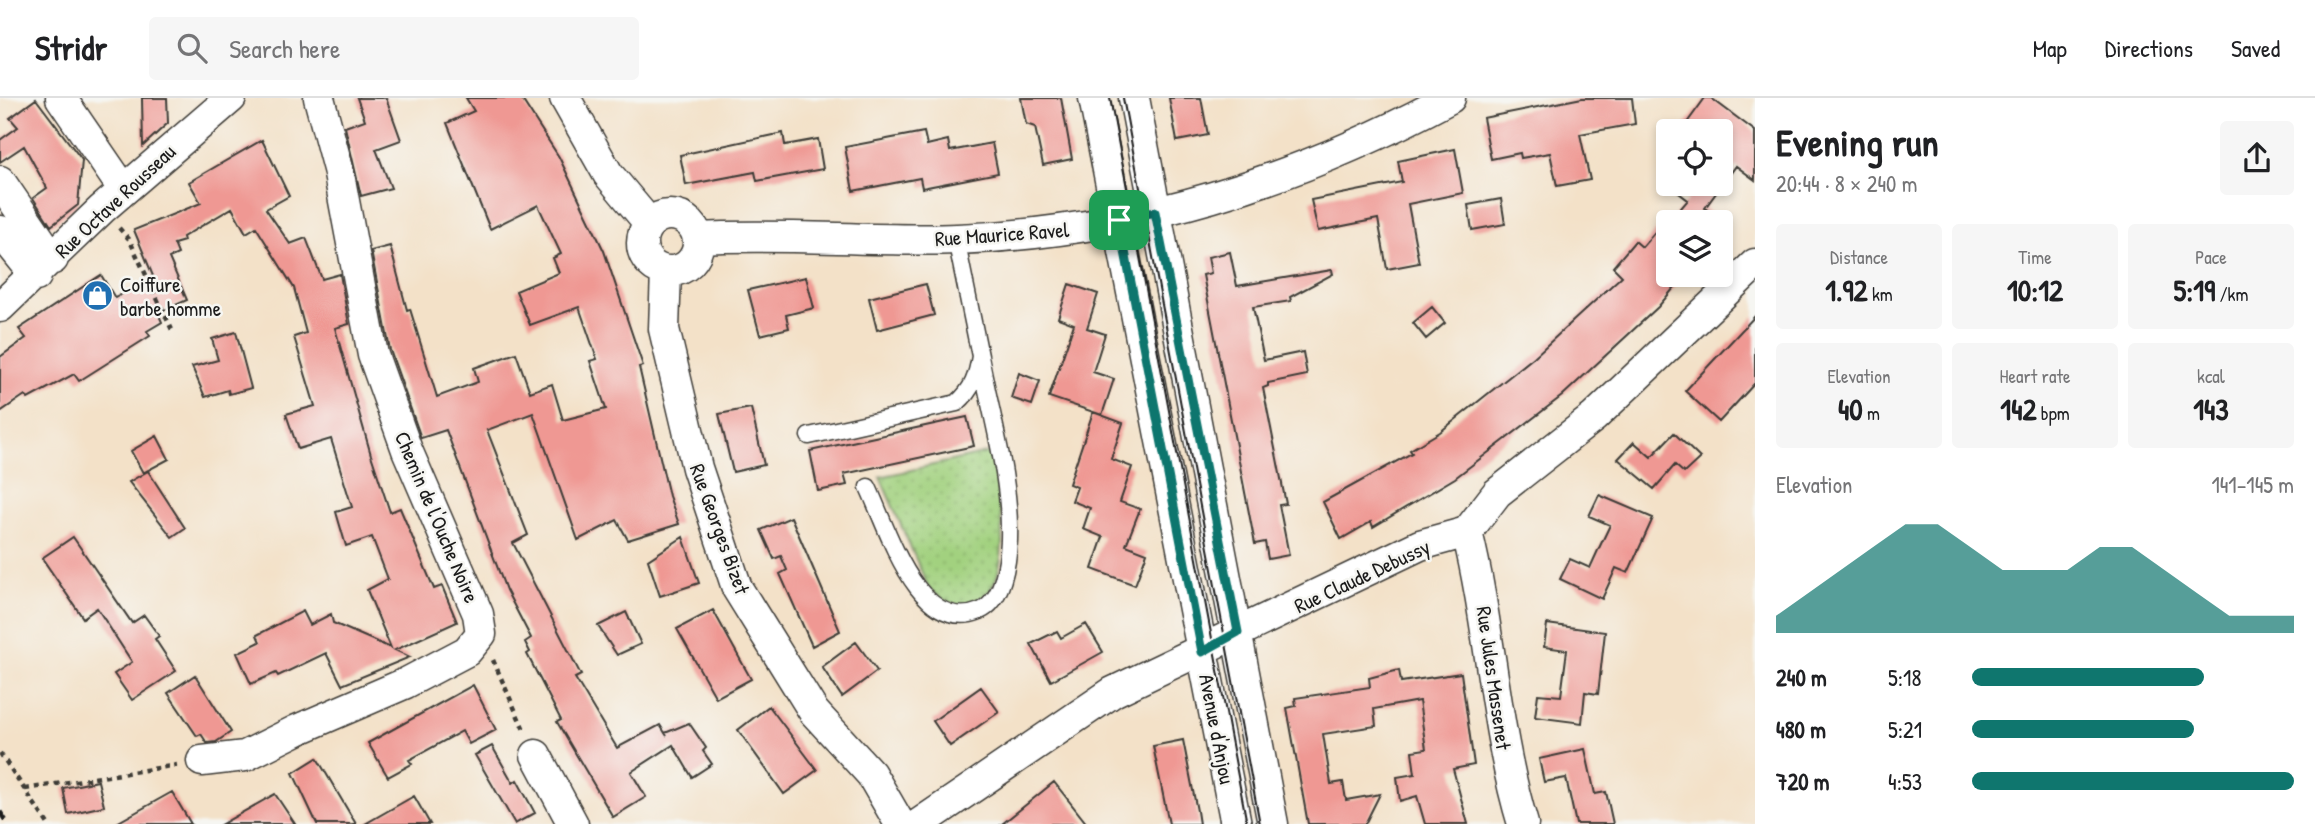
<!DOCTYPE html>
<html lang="en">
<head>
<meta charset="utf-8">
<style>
	body { margin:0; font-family:"Patrick Hand",sans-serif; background:#f6f6f6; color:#202124; height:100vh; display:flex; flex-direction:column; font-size:26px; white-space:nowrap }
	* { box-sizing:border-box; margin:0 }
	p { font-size:23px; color:#757577 }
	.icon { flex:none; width:38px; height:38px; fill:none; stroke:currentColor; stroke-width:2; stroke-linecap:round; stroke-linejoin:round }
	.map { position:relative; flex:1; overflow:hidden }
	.details { display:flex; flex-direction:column; background:#fff; width:560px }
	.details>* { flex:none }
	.fabs { position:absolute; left:1656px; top:21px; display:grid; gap:14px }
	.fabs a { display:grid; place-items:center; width:77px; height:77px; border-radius:7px; background:#fff; box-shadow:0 4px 10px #0003; font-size:35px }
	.pin { position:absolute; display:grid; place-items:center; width:60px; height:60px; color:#fff; margin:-30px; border-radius:14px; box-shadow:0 4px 10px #0006 }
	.round { display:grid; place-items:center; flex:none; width:74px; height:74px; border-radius:7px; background:#f6f6f6 }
	.summary { display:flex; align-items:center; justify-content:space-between; height:119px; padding:0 21px }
	h1 { font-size:38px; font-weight:700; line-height:52px }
	.stats { display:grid; grid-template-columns:repeat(3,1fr); gap:10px; height:119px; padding:7px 21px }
	.stats div { display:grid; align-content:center; border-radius:7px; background:#f6f6f6; text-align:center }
	.stats b { font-size:30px; font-weight:700 }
	.stats small { font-size:19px; font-weight:400 }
	.stats p { font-size:19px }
	.chart { height:196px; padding:14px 21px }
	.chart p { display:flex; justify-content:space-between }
	.chart svg { width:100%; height:126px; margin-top:7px; fill:#0f766e; opacity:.7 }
	ul { padding:0 21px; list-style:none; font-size:23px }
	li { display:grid; grid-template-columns:112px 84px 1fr; align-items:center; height:52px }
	li i { height:18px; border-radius:9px; background:#0f766e }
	header { display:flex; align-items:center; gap:42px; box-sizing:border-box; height:98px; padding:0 35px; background:#fff; border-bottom:2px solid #e0e0e0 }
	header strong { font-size:33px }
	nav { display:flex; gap:38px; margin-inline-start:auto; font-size:24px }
	.search { width:490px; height:63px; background:#f6f6f6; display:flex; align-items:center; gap:18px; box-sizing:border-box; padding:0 24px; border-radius:7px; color:#757577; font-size:26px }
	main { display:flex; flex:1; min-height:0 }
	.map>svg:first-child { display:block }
	.grass { fill:url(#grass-dots); stroke:#5f764e; stroke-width:2 }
	.building { fill:#ef9893 }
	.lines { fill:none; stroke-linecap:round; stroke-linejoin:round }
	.lane-casing { stroke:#3c3a36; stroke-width:19 }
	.street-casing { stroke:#3c3a36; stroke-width:33 }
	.path { stroke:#3c3a36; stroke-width:4.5; stroke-dasharray:5 5; stroke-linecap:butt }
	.lane { stroke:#fff; stroke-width:16 }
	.street { stroke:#fff; stroke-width:30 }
	.tram { stroke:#1c1c1c; stroke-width:2 }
	.rail { stroke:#1c1c1c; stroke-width:5; stroke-dasharray:10 5; stroke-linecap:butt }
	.route-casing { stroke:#fff; stroke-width:14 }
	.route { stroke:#0f766e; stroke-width:9 }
	.labels { text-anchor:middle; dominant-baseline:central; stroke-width:5; stroke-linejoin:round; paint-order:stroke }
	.street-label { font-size:21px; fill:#1c1c1c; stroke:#f6f6f2 }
	.poi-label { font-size:21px; fill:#1c1c1c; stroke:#f6f6f2; text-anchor:start }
</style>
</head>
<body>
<header>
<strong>Stridr</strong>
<div class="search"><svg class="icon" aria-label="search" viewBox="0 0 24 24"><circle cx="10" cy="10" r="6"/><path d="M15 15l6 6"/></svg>Search here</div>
<nav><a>Map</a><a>Directions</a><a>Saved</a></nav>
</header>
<main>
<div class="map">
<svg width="1755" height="726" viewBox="0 0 1755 726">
	<defs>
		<pattern id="grass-dots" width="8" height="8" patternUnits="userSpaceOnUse" patternTransform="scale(1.75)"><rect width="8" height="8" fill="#a2d17f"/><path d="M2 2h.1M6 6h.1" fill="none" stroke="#8bb36d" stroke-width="1.8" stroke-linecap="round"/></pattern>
	</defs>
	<rect width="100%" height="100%" fill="#f6f6f2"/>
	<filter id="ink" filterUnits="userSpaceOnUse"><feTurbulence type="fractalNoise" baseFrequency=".0143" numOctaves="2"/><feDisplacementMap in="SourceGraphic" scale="14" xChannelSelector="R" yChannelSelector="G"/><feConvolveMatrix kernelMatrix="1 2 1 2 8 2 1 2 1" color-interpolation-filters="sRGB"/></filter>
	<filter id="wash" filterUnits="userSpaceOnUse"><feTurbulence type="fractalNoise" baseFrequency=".00686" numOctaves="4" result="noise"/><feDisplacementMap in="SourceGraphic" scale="28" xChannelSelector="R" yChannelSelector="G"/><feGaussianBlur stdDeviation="1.57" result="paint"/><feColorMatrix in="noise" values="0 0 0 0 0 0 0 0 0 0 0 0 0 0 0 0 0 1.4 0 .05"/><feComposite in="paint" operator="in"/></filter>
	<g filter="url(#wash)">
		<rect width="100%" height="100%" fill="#f3e1c8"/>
		<!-- grass -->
		<path class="grass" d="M991,354C997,390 1021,491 971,505C953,510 941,501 928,489L880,379Z"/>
		<g id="blocks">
			<!-- building -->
			<path class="building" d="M142,0H167L168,25L143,48Z
				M357,0H386L401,42L376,51L391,90L361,98L345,29L365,22Z
				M466,0H521L559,59L604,153L643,268L639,269L669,398L679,426L628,442L617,422L578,442L533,315L487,332L528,437L513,445L581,577L575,580L617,650L660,627L667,638L665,635L689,625L706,650L703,653L712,666L692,679L673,647L631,674L646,699L613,719L557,624L561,622L527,556L530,554L525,544L531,540L506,492L446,332L421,340L390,252L371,153L390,148L407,212L410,211L437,299L478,284L474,270L516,255L530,294L552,286L563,322L606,311L590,263L597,261L579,209L530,227L516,193L559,175L553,160L561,156L538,107L490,131L447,25L474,13Z
				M1021,0H1061L1072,61L1043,67L1035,29L1026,26Z
				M1169,0H1201L1208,37L1177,43Z
				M1582,0H1632L1635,26L1580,36L1590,82L1557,88L1550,55L1521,60L1520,55L1491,61L1483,20Z
				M1705,0H1711L1755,33V82L1736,68L1705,110L1722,124H1669L1688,102L1667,86H1720V33H1681Z
				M36,1L82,62L78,107L51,128L33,100L47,90L24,48L0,64V42L18,29L10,20Z
				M924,34L927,47L948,42L950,53L992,45L998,75L922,90L920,80L853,93L845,49Z
				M783,35L785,47L818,41L823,71L757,83L755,74L686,87L680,57Z
				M262,42L289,98L266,111L290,146L306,140L322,181L340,176L349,226L335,230L371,357L390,414L400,410L434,491L442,488L457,524L395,552L410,559L342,587L326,555L278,578L276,575L251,586L237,555L260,544L257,537L303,513L310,527L331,516L333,525L391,550L367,492L388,481L372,439L346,448L336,414L352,409L331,341L298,351L286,316L315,308L294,239L306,235L294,190L256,129L246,135L232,110L183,139L184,143L174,146L178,156L169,160L187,202L158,215L162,224L147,233L150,238L79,283L74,276L28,301L25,297L0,314V259L26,240L19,231L101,177L115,200L153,178L134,132L201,105L189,84Z
				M1455,51L1463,95L1408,106L1419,165L1387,171L1378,121L1318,133L1311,102L1402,84L1398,63Z
				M1501,101L1505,126L1472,132L1468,107Z
				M1668,119V177H1685L1658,209L1562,298L1455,380L1373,429L1371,424L1341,441L1323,404L1412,355L1410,352L1440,334L1534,259L1622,178L1613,169L1635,143L1642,149Z
				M1230,154L1237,188L1332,172L1333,176L1290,199L1291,203L1253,209L1264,262L1303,254L1307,277L1268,285V288L1263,290L1286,406L1279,407L1289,457L1268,461L1265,444L1255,446L1203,177L1211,175L1208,159Z
				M806,179L814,210L786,217L789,230L760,237L748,192Z
				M926,186L934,217L877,232L869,200Z
				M1069,186L1098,196L1087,230L1105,236L1093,274L1114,281L1102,317L1049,299L1074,226L1058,220Z
				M1432,209L1445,225L1426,241L1413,225Z
				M1755,218V285L1719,324L1685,293Z
				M236,234L251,290L229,296L228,292L205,299L192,269L218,262L212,241Z
				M1019,275L1040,283L1032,307L1011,300Z
				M751,310L764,367L733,374L719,316Z
				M1093,314L1123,325L1111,361L1132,369L1120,404L1140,411L1126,447L1147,455L1135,487L1092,471L1103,439L1083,431L1090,410L1072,403L1077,389L1069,386Z
				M967,319L974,348L844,376L847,387L818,393L810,353Z
				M1674,335L1700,360L1684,375L1675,367L1654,391L1618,361L1634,344L1651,359Z
				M157,338L169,361L143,375L131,353Z
				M148,373L185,430L172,439L129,384Z
				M1599,397L1653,420L1628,475L1616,470L1602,501L1560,481L1570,461L1590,470L1600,448L1610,427L1589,418Z
				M791,419L840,533L812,548L780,476L787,472L781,458L774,461L761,432Z
				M73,439L132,525L144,517L159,538L155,541L176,573L132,602L114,576L132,564L97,510L83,520L42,460Z
				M683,439L699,485L660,498L648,462Z
				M713,512L751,581L716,600L677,531Z
				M626,514L641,546L617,557L598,528Z
				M1086,526L1103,554L1051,583L1031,546L1057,533L1061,540Z
				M1547,526L1605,534L1598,596L1585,594L1582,625L1535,619L1538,596L1561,598L1567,552L1544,549Z
				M856,544L877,573L842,599L822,569Z
				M1399,572L1401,584L1461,575L1474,667L1453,671L1468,726H1425L1417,698L1400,703L1397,679L1415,676L1412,653L1426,651L1419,603L1374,611L1376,628L1323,636L1331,686L1343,684L1346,702L1380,696L1365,726H1308L1287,610L1296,608L1295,600L1370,589L1369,580Z
				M195,577L231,634L216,644L207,645L201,636L197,638L168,595Z
				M473,587L496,632L469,646L462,633L409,662L412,666L388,679L368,645Z
				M981,589L999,614L950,648L933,623Z
				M769,608L817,672L784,696L738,632Z
				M1183,642L1197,713L1199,726H1169L1153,648Z
				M492,648L513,685L517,682L535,715L515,726L475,657Z
				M1585,651L1595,696L1606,694L1613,726H1576L1566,680L1544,684L1539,661Z
				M317,660L356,726H317L293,675Z
				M98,683L104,708L68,716L63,690Z
				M1054,684L1087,726H1002L1038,697Z
				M172,694L191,726H115Z
				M275,696L295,726H222Z
				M414,698L430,726H365Z"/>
		</g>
	</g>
	<g filter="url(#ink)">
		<use href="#blocks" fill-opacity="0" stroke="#3c3a36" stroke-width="2"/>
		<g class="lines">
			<defs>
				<path id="lane" d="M809,338L957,305C973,291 977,278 980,258L956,141
					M868,389C888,431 918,538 980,513C1003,503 1008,464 1009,442C1011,381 991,318 980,258"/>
				<path id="street" d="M61,0L124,92
					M565,0L608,76L649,125
					M1094,0L1236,726
					M1134,0L1273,726
					M0,83L53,161
					M642 145a28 28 0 1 1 56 0a28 28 0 1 1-56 0Z
					M0,133L36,178
					M698,140C785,135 870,144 957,141C1135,134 1294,84 1450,0
					M666,173L664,231L697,370L737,490L814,614L871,676L900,726
					M0,209L102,111L231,0
					M1467,434C1491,530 1494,631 1523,726
					M536,657L573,726
					M202,663L245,658L297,632L406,585L467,553L481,536L478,516L407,352L373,257L338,71L319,0
					M919,726L1113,594L1420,447L1467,434L1497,395L1594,319L1755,166"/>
			</defs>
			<!-- lane casing -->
			<use href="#lane" class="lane-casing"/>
			<!-- street casing -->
			<use href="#street" class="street-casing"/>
			<!-- path -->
			<path class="path" d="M119,130L129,141L173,234
				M493,562L525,634
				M0,655L48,726
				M25,691L177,667"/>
			<!-- lane -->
			<use href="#lane" class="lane"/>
			<!-- street -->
			<use href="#street" class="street"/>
			<!-- tram -->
			<path class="tram" d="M1110,0L1247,726
				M1123,0L1260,726"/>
			<!-- rail -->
			<path class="rail" d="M0,714L8,726"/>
		</g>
	</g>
	<g class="lines" filter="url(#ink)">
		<defs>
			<path id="route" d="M1155,114L1238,534L1202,554L1119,122Z"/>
		</defs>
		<!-- route casing -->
		<use href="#route" class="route-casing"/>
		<!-- route -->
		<use href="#route" class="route"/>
	</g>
	<!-- icons -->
	<defs>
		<symbol id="shop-disc" viewBox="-11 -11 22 22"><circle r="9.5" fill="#1f6fb2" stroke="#f6f6f2"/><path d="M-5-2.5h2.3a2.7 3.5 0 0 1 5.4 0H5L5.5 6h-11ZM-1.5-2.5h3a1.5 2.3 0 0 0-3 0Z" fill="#fff"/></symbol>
	</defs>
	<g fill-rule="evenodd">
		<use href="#shop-disc" x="80" y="180" width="35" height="35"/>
	</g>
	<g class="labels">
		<!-- street labels -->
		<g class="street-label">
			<text transform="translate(115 103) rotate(-43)">Rue Octave Rousseau</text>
			<text transform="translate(1002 136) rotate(-4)">Rue Maurice Ravel</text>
			<text transform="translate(437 419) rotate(67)">Chemin de l'Ouche Noire</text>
			<text transform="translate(720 431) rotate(70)">Rue Georges Bizet</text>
			<text transform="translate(1362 478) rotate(-25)">Rue Claude Debussy</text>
			<text transform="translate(1494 580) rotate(82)">Rue Jules Massenet</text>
			<text transform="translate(1217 631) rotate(79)">Avenue d'Anjou</text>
		</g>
		<!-- poi labels -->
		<g class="poi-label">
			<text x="120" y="186">Coiffure<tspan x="120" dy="24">barbe homme</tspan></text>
		</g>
	</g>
</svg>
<div class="fabs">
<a><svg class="icon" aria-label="locate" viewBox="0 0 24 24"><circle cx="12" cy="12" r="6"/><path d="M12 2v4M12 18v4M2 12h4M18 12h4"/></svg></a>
<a><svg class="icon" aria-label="layers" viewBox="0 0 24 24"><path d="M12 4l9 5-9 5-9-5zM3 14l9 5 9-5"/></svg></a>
</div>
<div class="pin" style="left:1119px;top:122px;background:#1e9e55"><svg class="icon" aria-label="arrive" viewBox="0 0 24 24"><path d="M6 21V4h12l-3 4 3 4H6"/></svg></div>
</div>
<section class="details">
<div class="summary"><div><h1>Evening run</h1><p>20:44 · 8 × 240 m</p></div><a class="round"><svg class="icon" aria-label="share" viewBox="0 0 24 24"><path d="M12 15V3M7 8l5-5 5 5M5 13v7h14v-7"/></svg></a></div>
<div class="stats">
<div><p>Distance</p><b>1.92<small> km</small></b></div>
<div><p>Time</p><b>10:12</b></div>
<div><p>Pace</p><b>5:19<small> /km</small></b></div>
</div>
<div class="stats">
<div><p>Elevation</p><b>40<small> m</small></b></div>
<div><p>Heart rate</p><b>142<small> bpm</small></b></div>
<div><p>kcal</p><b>143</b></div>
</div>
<div class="chart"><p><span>Elevation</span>141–145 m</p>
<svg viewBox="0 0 160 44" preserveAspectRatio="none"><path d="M0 44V38L10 30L20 22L30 14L40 6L50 6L60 14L70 22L80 22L90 22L100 14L110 14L120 22L130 30L140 38L150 38L160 38V44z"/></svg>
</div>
<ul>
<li><b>240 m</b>5:18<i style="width:72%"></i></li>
<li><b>480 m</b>5:21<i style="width:69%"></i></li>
<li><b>720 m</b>4:53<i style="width:100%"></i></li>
</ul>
</section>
</main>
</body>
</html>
